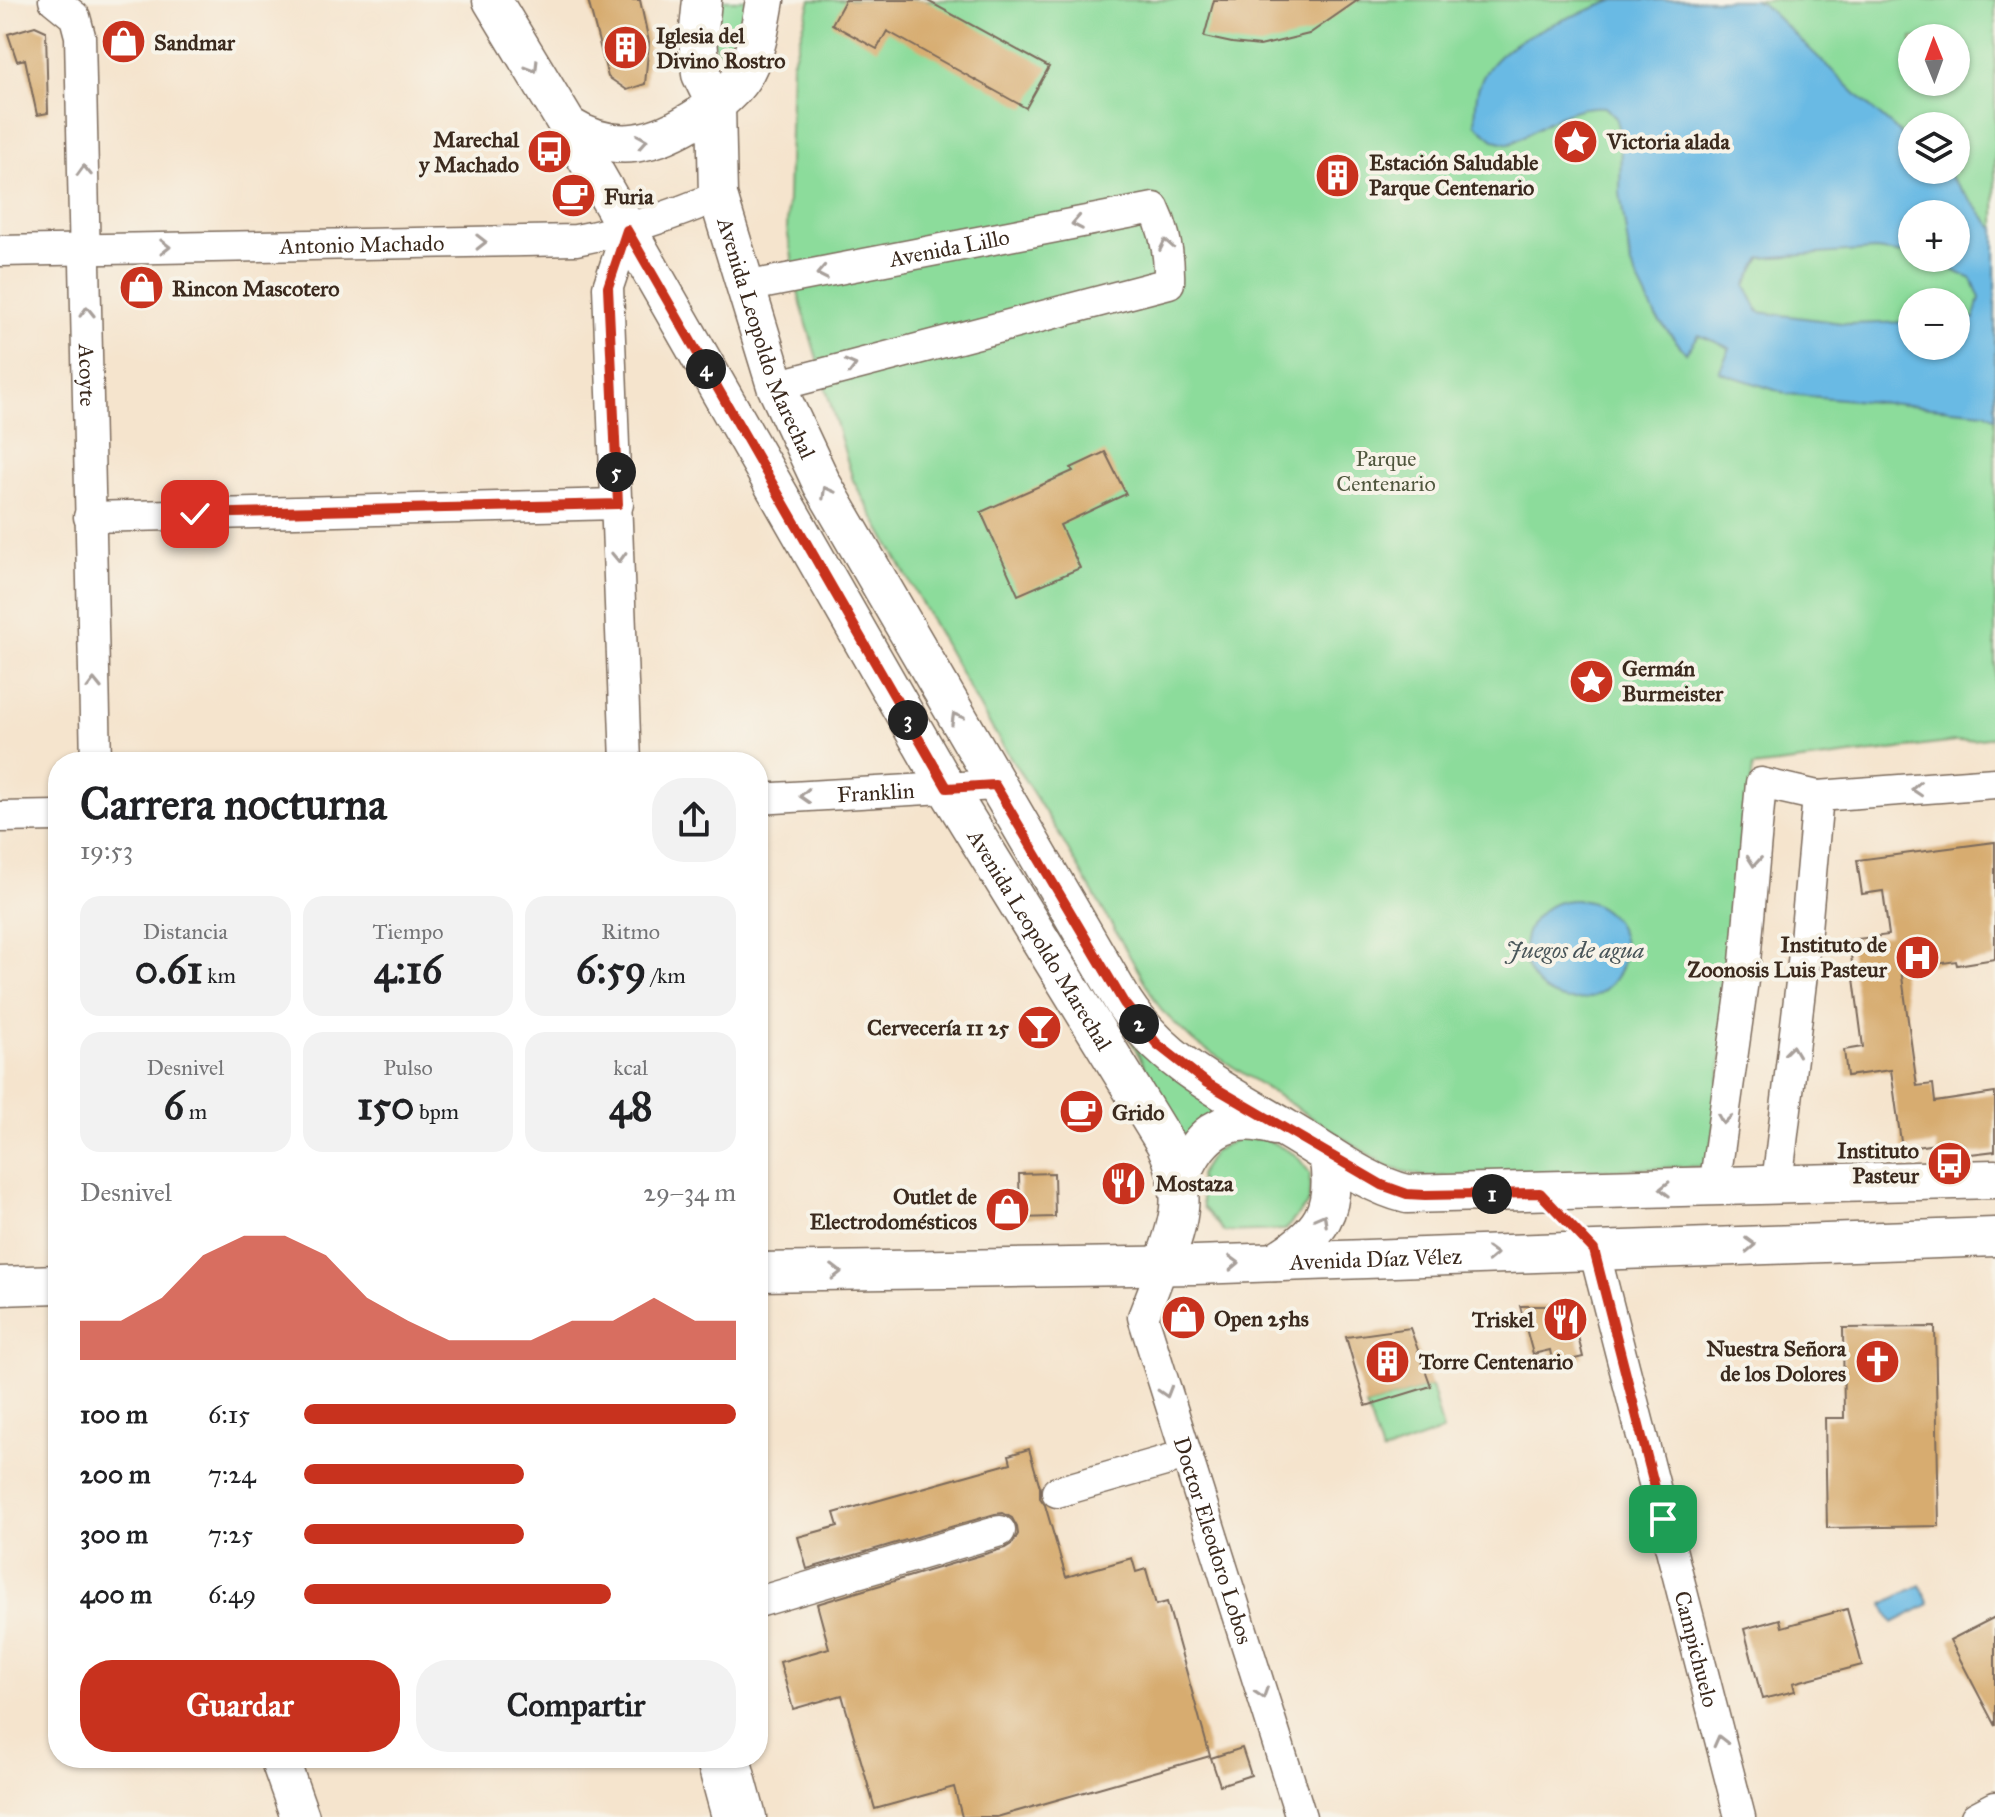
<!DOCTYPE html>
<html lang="es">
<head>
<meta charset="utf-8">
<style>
	body { margin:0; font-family:"IM FELL Great Primer",serif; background:#f2f2f2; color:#202124; height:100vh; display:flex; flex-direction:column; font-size:30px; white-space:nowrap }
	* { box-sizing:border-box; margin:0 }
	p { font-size:26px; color:#757577 }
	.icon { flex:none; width:44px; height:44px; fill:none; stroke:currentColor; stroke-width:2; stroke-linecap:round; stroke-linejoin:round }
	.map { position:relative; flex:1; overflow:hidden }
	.sheet { position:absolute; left:48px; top:752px; width:720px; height:1016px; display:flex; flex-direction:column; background:#fff; border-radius:32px; box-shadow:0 2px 6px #0004 }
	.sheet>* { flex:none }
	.needle { width:52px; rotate:359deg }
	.fabs { position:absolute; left:1898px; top:24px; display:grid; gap:16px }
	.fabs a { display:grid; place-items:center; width:72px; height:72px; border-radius:50%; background:#fff; box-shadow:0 2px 6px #0004; font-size:40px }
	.pin { position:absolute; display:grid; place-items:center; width:68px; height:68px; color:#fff; margin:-34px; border-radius:16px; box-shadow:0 4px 12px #0006 }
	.km { position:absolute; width:40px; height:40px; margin:-20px; border-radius:50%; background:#222; color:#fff; font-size:22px; line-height:40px; text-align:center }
	.round { display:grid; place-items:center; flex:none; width:84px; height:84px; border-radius:32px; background:#f2f2f2 }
	.headline { display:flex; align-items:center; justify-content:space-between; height:136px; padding:0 32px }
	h1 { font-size:44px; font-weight:800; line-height:60px }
	.metrics { display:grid; grid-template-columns:repeat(3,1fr); gap:12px; height:136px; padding:8px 32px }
	.metrics div { display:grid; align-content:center; border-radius:20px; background:#f2f2f2; text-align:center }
	.metrics b { font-size:40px; font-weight:800 }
	.metrics small { font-size:22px; font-weight:400 }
	.metrics p { font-size:22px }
	.chart { height:224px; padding:16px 32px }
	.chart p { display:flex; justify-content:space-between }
	.chart svg { width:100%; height:144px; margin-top:8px; fill:#c8321e; opacity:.7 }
	.action { display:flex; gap:16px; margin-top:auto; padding:16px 32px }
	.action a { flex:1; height:92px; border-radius:32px; background:#c8321e; color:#fff; font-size:32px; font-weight:800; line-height:92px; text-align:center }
	.action a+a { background:#f2f2f2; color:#202124 }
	ul { padding:0 32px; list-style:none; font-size:26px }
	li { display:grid; grid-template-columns:128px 96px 1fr; align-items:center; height:60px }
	li i { height:20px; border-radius:10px; background:#c8321e }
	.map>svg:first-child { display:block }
	.green { fill:#8cdc9b; stroke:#64835c; stroke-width:2; fill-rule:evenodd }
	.water { fill:#69bae4; stroke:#527281; stroke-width:2; fill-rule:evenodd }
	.building { fill:#d7ac70 }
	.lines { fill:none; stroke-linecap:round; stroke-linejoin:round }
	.minor-casing { stroke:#7c6b5b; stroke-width:33 }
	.major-casing { stroke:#7c6b5b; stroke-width:41 }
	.minor { stroke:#fff; stroke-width:30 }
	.major { stroke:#fff; stroke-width:38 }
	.oneway { stroke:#a79f9a }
	.route-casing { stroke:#fff; stroke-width:16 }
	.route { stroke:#c8321e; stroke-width:10 }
	.labels { text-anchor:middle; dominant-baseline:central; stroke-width:8; stroke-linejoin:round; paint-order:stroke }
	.poi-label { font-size:22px; font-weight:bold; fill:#3b2a1e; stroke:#f7f3e8; text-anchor:start }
	.street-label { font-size:22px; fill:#3b2a1e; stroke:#f7f3e8 }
	.park-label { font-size:22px; fill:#4f563d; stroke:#f7f3e8 }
	.water-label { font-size:24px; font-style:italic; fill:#495559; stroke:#f7f3e8 }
</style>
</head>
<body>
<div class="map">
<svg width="1995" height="1817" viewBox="0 0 1995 1817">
	<rect width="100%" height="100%" fill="#f7f3e8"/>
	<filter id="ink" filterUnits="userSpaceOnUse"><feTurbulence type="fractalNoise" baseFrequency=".0125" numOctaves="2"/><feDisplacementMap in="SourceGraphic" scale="16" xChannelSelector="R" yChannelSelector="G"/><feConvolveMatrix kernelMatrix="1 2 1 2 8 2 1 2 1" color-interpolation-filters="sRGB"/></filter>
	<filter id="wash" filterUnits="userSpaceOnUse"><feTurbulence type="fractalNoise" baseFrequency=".006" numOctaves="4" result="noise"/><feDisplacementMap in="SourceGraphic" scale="32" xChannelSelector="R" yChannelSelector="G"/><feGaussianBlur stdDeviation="1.8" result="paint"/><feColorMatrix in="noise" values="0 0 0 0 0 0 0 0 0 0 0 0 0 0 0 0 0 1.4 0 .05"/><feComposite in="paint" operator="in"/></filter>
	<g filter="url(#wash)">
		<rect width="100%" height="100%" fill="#f5e4cd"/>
		<!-- green -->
		<path class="green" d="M716,0H749L746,17L731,51L720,53L713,45Z
			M811,0H1995V737L1753,767L1710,1166L1427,1177L1390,1168L1193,1041L1161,1010L1057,831L985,717L853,480L800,301L787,230L792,64ZM1912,38H1956V82H1912ZM1912,126H1956V170H1912ZM1912,214H1956V258H1912ZM1912,302H1956V346H1912Z
			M1130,1038L1218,1110L1182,1140Z
			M1239,1138L1266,1139L1296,1155L1310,1173L1309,1202L1285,1230L1224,1232L1203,1207L1199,1175L1214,1151Z
			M1431,1386L1443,1431L1382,1453L1366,1406Z"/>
		<!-- water -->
		<path class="water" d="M1615,0H1754L1763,4L1871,108L1912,143V170H1943L1948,174L1995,229V418L1985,412L1787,394L1719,372L1730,348L1699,335L1686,353L1656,317L1631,266L1620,193L1621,134L1616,118L1605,107C1567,104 1542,127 1510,144L1494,140L1475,124C1476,112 1475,97 1479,86C1497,36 1571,18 1615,0ZM1912,214H1956V258H1925L1972,279L1980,298L1974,319L1956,320V346H1912V322L1849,324L1759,312L1746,285L1761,258L1875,250L1912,255Z
			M1524 950a50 50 0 1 1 100 0a50 50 0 1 1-100 0Z
			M1920,1585L1929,1604L1893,1623L1883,1604Z"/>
		<g id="blocks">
			<!-- building -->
			<path class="building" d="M588,0H640L649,42L645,84L627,90L608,77Z
				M845,0H926L1049,67L1026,108L887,31L877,49L832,24Z
				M1214,0H1358L1309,34L1260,46L1232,43L1204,37Z
				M35,26L46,31L48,113L37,115L25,59L17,61L8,34Z
				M1352,162L1356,182L1324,189L1320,168Z
				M1105,452L1126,494L1060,525L1080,568L1018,595L981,512L1073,471L1071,468Z
				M1995,842V959L1957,965L1956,961L1901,969L1917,1086L1933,1084L1935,1102L1995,1093V1151L1938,1158L1936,1144L1902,1149L1891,1070L1847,1076L1844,1050L1863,1047L1849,940L1889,935L1883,891L1862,894L1857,860Z
				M1054,1173L1055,1217L1020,1218L1019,1174Z
				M1520,1306H1551L1574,1320L1583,1357L1553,1364L1550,1350L1533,1354Z
				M1935,1327L1939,1526L1827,1528L1825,1418H1844L1843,1328Z
				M1410,1328L1431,1386L1366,1406L1346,1337Z
				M1029,1449L1040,1487V1498L1045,1505L1066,1577L1132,1558L1136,1572L1146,1569L1156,1605L1167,1602L1210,1756L997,1817H962L954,1787L875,1809L842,1695L793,1709L780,1662L829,1648L817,1604L1005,1548L1013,1543L1018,1534L1017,1527L1012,1518L1003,1513L995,1514L807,1569L798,1537L838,1526L834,1513L1011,1463L1009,1455Z
				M1847,1609L1862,1665L1793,1683L1795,1691L1762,1699L1744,1629L1780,1619L1782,1627Z
				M1995,1617V1726L1950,1640Z
				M1242,1748L1251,1775L1220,1785L1211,1758Z"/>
		</g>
	</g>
	<g filter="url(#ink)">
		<use href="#blocks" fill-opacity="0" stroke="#7c6b5b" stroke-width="2"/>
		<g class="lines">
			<defs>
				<g id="minor">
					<path id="s1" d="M54,0L75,17L80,36L96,762"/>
					<path id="s2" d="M0,251L576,240C628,230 670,217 718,196"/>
					<path id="s3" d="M745,287L1154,208C1166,233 1170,256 1169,283L776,386"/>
					<path d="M89,517L618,504"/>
					<path d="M626,762L608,287L627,230"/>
					<path id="s4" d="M758,799L995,785"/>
					<path d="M0,817L58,816"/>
					<path d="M1777,1184L1802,974L1818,796"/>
					<path d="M1714,1188L1744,973L1761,783L1818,796L1995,783"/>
					<path id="s5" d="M1594,1250L1740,1817"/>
					<path id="s6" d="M1163,1265L1143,1317L1301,1817"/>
					<path d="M1057,1492L1186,1455"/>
					<path d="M758,1602L1000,1531"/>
					<path d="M711,1758L727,1817"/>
					<path d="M735,1758L751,1817"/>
					<path d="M1976,1817L1995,1807"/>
				</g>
				<g id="major">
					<path id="s7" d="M492,0L568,126L947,788L1165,1143C1188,1191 1181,1218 1163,1265"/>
					<path id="s8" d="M702,0L698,40L701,74L716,105L718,196L776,386L822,484L1124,1003C1164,1064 1227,1093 1288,1130C1326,1152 1364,1183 1407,1194L1995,1179"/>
					<path d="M568,126C616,156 657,144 701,115C716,105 732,92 742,77C757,53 760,27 765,0"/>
					<path d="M1179,1183C1196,1135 1224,1111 1275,1126"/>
					<path d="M1274,1262C1321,1234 1338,1211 1328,1155"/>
					<path id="s9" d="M758,1272L1195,1265L1995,1237"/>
					<path d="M0,1286L58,1284"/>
					<path d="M279,1758L300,1817"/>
				</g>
			</defs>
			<!-- minor casing -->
			<use href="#minor" class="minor-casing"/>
			<!-- major casing -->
			<use href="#major" class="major-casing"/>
			<!-- minor -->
			<use href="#minor" class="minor"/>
			<!-- major -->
			<use href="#major" class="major"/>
		</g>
		<!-- one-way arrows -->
		<defs><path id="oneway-chevron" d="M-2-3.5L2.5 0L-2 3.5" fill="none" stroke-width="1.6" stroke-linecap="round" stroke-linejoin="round" transform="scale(2)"/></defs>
		<g class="oneway">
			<use href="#oneway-chevron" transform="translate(533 67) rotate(59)"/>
			<use href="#oneway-chevron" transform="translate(642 141) rotate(-9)"/>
			<use href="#oneway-chevron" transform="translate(84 171) rotate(-92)"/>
			<use href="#oneway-chevron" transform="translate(1077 223) rotate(169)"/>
			<use href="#oneway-chevron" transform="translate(481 242) rotate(-1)"/>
			<use href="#oneway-chevron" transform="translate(1166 245) rotate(-101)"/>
			<use href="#oneway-chevron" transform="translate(165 247) rotate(-1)"/>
			<use href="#oneway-chevron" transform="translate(822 273) rotate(169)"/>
			<use href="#oneway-chevron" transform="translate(87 312) rotate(-91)"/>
			<use href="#oneway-chevron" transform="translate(851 366) rotate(-15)"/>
			<use href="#oneway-chevron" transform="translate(827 492) rotate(-119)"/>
			<use href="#oneway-chevron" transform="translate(619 557) rotate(88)"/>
			<use href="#oneway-chevron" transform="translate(94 684) rotate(-91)"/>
			<use href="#oneway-chevron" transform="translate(956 718) rotate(-120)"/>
			<use href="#oneway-chevron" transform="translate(1917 789) rotate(176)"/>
			<use href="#oneway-chevron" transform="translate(805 796) rotate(177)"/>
			<use href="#oneway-chevron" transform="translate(1754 861) rotate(95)"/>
			<use href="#oneway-chevron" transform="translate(1792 1051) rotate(-83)"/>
			<use href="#oneway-chevron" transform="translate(1724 1119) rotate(98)"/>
			<use href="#oneway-chevron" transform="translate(1665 1189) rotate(179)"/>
			<use href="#oneway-chevron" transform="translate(1322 1219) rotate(-61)"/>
			<use href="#oneway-chevron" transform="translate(1750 1245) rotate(-2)"/>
			<use href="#oneway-chevron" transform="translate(1492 1254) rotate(-2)"/>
			<use href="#oneway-chevron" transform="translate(1234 1263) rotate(-2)"/>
			<use href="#oneway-chevron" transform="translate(836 1272) rotate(-1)"/>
			<use href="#oneway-chevron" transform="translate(1166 1392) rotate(73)"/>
			<use href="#oneway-chevron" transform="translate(1262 1693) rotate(72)"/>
			<use href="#oneway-chevron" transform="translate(1720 1741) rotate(-104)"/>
		</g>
	</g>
	<g class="lines" filter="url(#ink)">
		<defs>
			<path id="route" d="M195,514L618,504L608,287L627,230L947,788L995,785L1124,1003L1157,1044L1207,1083L1382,1185L1407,1194L1425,1195L1540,1193L1594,1250L1663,1519"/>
		</defs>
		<!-- route casing -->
		<use href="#route" class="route-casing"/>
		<!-- route -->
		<use href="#route" class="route"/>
	</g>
	<!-- icons -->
	<defs>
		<symbol id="shop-disc" viewBox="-11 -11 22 22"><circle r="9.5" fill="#c8321e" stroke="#f7f3e8"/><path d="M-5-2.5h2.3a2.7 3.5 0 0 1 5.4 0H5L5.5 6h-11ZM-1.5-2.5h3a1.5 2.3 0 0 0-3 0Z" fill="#fff"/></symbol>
		<symbol id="building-disc" viewBox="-11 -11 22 22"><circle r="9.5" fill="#c8321e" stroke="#f7f3e8"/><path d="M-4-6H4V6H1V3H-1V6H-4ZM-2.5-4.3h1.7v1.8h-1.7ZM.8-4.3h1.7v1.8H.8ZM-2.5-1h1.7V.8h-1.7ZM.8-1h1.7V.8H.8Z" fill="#fff"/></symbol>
		<symbol id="sight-disc" viewBox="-11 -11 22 22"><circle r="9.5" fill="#c8321e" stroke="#f7f3e8"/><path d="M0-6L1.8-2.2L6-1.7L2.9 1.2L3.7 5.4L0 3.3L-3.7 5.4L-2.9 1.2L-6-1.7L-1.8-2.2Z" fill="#fff"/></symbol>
		<symbol id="bus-disc" viewBox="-11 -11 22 22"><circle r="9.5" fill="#c8321e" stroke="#f7f3e8"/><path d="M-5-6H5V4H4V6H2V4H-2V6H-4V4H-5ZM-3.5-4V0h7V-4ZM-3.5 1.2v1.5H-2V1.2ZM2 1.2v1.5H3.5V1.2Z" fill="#fff"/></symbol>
		<symbol id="cafe-disc" viewBox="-11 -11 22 22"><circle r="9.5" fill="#c8321e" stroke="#f7f3e8"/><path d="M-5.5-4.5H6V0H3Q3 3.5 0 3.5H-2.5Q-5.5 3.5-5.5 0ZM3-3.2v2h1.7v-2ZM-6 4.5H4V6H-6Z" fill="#fff"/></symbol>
		<symbol id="hospital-disc" viewBox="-11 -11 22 22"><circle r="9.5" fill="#c8321e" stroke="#f7f3e8"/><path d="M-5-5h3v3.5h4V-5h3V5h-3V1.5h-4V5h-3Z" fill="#fff"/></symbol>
		<symbol id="bar-disc" viewBox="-11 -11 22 22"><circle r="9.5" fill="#c8321e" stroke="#f7f3e8"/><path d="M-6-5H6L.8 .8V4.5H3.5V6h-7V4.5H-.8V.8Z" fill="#fff"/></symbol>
		<symbol id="restaurant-disc" viewBox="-11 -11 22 22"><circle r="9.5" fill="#c8321e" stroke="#f7f3e8"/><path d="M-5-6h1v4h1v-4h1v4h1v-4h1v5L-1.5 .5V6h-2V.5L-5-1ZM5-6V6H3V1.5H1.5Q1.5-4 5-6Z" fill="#fff"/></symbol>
		<symbol id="church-disc" viewBox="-11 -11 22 22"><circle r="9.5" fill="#c8321e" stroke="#f7f3e8"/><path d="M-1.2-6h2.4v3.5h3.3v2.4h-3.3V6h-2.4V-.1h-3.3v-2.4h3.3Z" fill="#fff"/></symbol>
	</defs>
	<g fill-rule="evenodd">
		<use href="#shop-disc" x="98" y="16" width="51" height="51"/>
		<use href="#building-disc" x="600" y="22" width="51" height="51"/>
		<use href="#sight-disc" x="1550" y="116" width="51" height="51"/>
		<use href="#bus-disc" x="524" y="126" width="51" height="51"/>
		<use href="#building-disc" x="1312" y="150" width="51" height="51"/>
		<use href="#cafe-disc" x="548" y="170" width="51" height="51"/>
		<use href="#shop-disc" x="116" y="262" width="51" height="51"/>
		<use href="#sight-disc" x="1566" y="656" width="51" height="51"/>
		<use href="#hospital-disc" x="1892" y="932" width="51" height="51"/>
		<use href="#bar-disc" x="1014" y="1002" width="51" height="51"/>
		<use href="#cafe-disc" x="1056" y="1086" width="51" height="51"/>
		<use href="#bus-disc" x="1924" y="1138" width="51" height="51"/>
		<use href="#restaurant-disc" x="1098" y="1158" width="51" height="51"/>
		<use href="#shop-disc" x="982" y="1184" width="51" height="51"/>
		<use href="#shop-disc" x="1158" y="1292" width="51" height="51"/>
		<use href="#restaurant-disc" x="1540" y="1294" width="51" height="51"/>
		<use href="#building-disc" x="1362" y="1336" width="51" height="51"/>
		<use href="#church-disc" x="1852" y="1336" width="51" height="51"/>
	</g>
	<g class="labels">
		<!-- poi labels -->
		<g class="poi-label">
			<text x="656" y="35">Iglesia del<tspan x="656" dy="25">Divino Rostro</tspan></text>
			<text x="154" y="42">Sandmar</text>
			<text x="519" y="139" text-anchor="end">Marechal<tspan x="519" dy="25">y Machado</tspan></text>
			<text x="1607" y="141">Victoria alada</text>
			<text x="1369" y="162">Estación Saludable<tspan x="1369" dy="25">Parque Centenario</tspan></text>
			<text x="604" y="196">Furia</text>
			<text x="172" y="288">Rincon Mascotero</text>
			<text x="1622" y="668">Germán<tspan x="1622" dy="25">Burmeister</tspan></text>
			<text x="1887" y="944" text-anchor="end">Instituto de<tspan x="1887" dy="25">Zoonosis Luis Pasteur</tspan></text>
			<text x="1009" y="1027" text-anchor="end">Cervecería 11 25</text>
			<text x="1112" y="1112">Grido</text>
			<text x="1919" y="1150" text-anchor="end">Instituto<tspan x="1919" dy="25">Pasteur</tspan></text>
			<text x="1155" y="1183">Mostaza</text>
			<text x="977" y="1196" text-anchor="end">Outlet de<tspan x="977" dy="25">Electrodomésticos</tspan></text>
			<text x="1214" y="1318">Open 25hs</text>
			<text x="1534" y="1319" text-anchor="end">Triskel</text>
			<text x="1846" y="1348" text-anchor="end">Nuestra Señora<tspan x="1846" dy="25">de los Dolores</tspan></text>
			<text x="1419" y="1361">Torre Centenario</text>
		</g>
		<!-- street labels -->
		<g class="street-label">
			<text stroke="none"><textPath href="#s2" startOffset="362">Antonio Machado</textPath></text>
			<text stroke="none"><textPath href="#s3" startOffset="208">Avenida Lillo</textPath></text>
			<text stroke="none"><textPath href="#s8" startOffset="350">Avenida Leopoldo Marechal</textPath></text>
			<text stroke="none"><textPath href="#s1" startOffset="386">Acoyte</textPath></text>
			<text stroke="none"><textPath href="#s4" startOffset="118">Franklin</textPath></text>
			<text stroke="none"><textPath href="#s7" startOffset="1088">Avenida Leopoldo Marechal</textPath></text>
			<text stroke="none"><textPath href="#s9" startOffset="618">Avenida Díaz Vélez</textPath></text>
			<text stroke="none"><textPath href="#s6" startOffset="290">Doctor Eleodoro Lobos</textPath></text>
			<text stroke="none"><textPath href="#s5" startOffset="412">Campichuelo</textPath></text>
		</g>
		<!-- park labels -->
		<g class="park-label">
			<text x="1386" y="458">Parque<tspan x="1386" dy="25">Centenario</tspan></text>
		</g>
		<!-- water labels -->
		<g class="water-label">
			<text x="1575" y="950">Juegos de agua</text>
		</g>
	</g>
</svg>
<div class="fabs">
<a><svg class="needle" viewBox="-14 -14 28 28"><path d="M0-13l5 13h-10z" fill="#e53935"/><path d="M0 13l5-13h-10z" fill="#757577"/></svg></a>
<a><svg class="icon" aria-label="layers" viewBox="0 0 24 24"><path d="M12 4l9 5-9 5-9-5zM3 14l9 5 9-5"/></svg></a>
<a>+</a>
<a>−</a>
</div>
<div class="pin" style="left:1663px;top:1519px;background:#1e9e55"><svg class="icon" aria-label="arrive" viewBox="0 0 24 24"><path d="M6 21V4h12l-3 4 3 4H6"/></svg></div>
<div class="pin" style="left:195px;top:514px;background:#d93025"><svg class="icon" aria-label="check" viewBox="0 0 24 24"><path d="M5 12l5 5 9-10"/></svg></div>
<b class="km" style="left:1492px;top:1194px">1</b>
<b class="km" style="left:1139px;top:1024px">2</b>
<b class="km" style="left:908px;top:720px">3</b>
<b class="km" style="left:706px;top:369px">4</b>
<b class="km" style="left:616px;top:472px">5</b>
<section class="sheet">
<div class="headline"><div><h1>Carrera nocturna</h1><p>19:53</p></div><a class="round"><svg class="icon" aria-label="share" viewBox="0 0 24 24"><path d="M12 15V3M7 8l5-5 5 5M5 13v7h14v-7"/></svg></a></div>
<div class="metrics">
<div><p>Distancia</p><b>0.61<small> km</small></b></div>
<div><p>Tiempo</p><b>4:16</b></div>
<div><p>Ritmo</p><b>6:59<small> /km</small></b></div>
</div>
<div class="metrics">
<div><p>Desnivel</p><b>6<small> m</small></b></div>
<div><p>Pulso</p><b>150<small> bpm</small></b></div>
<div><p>kcal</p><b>48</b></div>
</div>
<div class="chart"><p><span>Desnivel</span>29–34 m</p>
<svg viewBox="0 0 160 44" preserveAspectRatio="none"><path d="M0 44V32L10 32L20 25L30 12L40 6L50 6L60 12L70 25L80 32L90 38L100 38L110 38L120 32L130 32L140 25L150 32L160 32V44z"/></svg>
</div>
<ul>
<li><b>100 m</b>6:15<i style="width:100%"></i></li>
<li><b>200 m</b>7:24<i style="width:51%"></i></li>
<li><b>300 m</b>7:25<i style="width:51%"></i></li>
<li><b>400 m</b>6:49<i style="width:71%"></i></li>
</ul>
<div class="action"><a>Guardar</a><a>Compartir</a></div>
</section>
</div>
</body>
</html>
